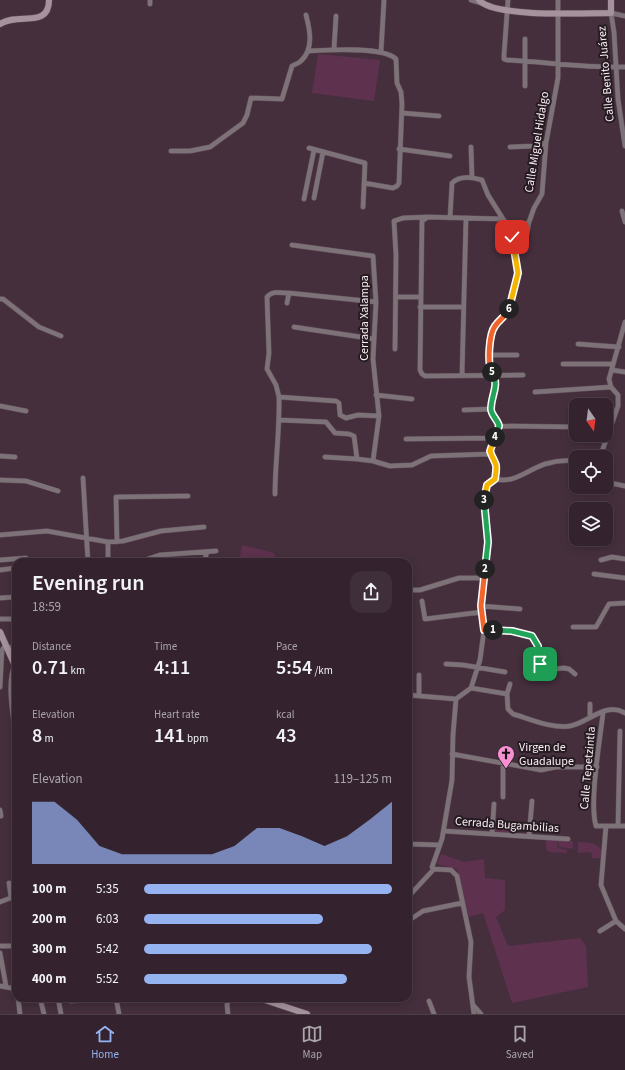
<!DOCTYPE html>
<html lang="en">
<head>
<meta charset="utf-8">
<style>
	body { margin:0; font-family:"Source Sans 3",sans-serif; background:#3f2f3a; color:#f1f3f6; height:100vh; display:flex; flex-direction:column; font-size:15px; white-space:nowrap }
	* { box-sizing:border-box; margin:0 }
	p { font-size:13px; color:#a9a4aa }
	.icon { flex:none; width:22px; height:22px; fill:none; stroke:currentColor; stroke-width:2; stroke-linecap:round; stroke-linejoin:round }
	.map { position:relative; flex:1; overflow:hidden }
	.details { position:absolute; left:12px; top:558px; width:400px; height:444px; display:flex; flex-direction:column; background:#34232e; border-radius:12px; box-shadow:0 2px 10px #0003,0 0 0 1px #4e404a }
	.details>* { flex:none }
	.needle { width:26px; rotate:166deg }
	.tools { position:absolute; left:569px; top:398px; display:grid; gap:8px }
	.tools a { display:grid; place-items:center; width:44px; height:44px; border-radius:8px; background:#34232e; box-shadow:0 2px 10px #0003,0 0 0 1px #4e404a; font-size:20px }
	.pin { position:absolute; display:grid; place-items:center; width:34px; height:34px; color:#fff; margin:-17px; border-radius:8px; box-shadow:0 2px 6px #0006 }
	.km { position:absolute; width:20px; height:20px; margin:-10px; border-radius:50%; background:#222; color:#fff; font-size:11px; line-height:20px; text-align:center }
	.round { display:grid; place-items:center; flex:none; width:42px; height:42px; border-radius:12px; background:#3f2f3a }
	.summary { display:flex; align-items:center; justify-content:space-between; height:68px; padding:0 20px }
	h1 { font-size:22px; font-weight:600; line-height:30px }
	.stats { display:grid; grid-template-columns:repeat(3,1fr); gap:6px; height:68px; padding:4px 20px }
	.stats div { display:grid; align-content:center }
	.stats b { font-size:20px; font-weight:600 }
	.stats small { font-size:11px; font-weight:400 }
	.stats p { font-size:11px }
	.chart { height:112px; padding:8px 20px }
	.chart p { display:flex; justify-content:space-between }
	.chart svg { width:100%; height:72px; margin-top:4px; fill:#95b2f1; opacity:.7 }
	ul { padding:0 20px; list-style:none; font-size:13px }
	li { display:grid; grid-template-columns:64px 48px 1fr; align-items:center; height:30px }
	li i { height:10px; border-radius:5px; background:#95b2f1 }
	.dock { display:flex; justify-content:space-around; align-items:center; height:56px; border-top:1px solid #4e404a; background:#34232e; font-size:11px; color:#a9a4aa }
	.dock a { display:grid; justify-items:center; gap:2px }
	.dock .current { color:#95b2f1 }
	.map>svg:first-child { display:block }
	.green { fill:#5e314e }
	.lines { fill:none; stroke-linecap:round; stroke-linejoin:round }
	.street-casing { stroke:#624d5a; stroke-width:5.5 }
	.secondary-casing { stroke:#624d5a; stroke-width:7 }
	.street { stroke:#7d7278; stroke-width:4.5 }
	.secondary { stroke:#a5929d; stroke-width:6 }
	.split-1-casing { stroke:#fff; stroke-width:8 }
	.split-2-casing { stroke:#fff; stroke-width:8 }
	.split-3-casing { stroke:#fff; stroke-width:8 }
	.split-4-casing { stroke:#fff; stroke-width:8 }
	.split-5-casing { stroke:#fff; stroke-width:8 }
	.split-6-casing { stroke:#fff; stroke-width:8 }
	.split-7-casing { stroke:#fff; stroke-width:8 }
	.split-1 { stroke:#22a559; stroke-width:5 }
	.split-2 { stroke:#f0652b; stroke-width:5 }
	.split-3 { stroke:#22a559; stroke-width:5 }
	.split-4 { stroke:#f5b400; stroke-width:5 }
	.split-5 { stroke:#22a559; stroke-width:5 }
	.split-6 { stroke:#f0652b; stroke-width:5 }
	.split-7 { stroke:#f5b400; stroke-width:5 }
	.labels { text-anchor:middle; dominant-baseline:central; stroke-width:4; stroke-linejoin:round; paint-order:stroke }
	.street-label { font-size:12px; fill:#fcedf5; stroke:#251b21 }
	.poi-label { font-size:12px; fill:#fcedf5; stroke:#251b21; text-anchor:start }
</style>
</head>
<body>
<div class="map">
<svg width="625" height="1014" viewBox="0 0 625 1014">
	<rect width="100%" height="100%" fill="#452f3d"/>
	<!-- green -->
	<path class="green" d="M318,54L380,60L374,101L312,93Z
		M242,545L274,553L277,562H239Z
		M495,821L510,823L509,833L494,832Z
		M546,839L557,840L558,848L567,850V853L549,852L546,849Z
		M558,840L573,841V849L559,847Z
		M578,842C589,842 604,843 602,858H592L591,852L578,853Z
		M441,854L464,862L484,859L485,878L505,880V910L496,917L508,946L580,938L586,946L588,987L512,1003L483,913L469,917L457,869L437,864Z"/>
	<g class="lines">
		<defs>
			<path id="street" d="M471,0L481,3
				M508,0L504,55V59L507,60C546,62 585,68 625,67
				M150,4V0
				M625,16L611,13L614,32L618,99L625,146
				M334,49L336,16
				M308,51C327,50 382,46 396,59L397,83L401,92L402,104L399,183L397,186L393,188L364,183
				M381,52L384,0
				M525,86V39
				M402,113L439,116
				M471,147L472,177
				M510,147L534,146L546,143
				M309,148L365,163L363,207
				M399,149L450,156
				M171,151H190L210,147L243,123L247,115L251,98L282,99L292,66C295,64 298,64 301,61C314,49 310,30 306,15
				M314,198L323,152
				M304,199L314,150
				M622,211L625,222
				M450,218L452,183C460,175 472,177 482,180L488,195L503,219
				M513,232L503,219L428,217L422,221L420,370L422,374L425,376L523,375
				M292,245L373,256L376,302L373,359L379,416L373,461
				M524,250L529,222
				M396,297H420
				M0,299H3L39,327L61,336
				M287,303L289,293L376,302
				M420,307H462
				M294,327L374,339
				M578,344L619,347
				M395,349L396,255L394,221L403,218L427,217
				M489,355H517
				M563,364H613
				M612,370L625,372
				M462,376L466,218
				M535,392L611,387
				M376,395L412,399
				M279,397L276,385L267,369L269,353L267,297C273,290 280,293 289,293
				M0,406L26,411
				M464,410L491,409
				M280,420L326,422L335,433L349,434L354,436L357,459L373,461L390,466L412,465L431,456L490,454
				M499,426L576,427
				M406,439L494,438
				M490,454V447L499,426L491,409L496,390L494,376L489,364L492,330L508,312L513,297L518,273L514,256L513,232L529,222L534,208L542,194L546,143L558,78V0
				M0,456L15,457
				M325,457L357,459
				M600,457L618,406V395L611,387L609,379L625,322
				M83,478L88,562
				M495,479C514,484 527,470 545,464C555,461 566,460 576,461
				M0,480L26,481L58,491
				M606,482L625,486
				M275,494C275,462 280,430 279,397L336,401L339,403L340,415L346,418L358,415L379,416
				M0,535L47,531L108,542L123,541L161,531L204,527
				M108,542V562
				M117,542L116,497L188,496
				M0,560L26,558
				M601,560L612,557L625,559
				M139,562L160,555L216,551
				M204,562L207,552
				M0,570L16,568
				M594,574L625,578
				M408,590H420L459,578H483
				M0,598L16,597
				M422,601L425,619L482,612
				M481,606L520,609
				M0,619H16
				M573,627H596L609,604L625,603
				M484,630L512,631L532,637L538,646L542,668L545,670L564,668L569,669L575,674
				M8,648L16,647
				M446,664L463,665L505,672
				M15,665C6,682 14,720 16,739
				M419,675V696
				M0,687L2,650L6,645
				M471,688L507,694L508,709L513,714C530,719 552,729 570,726C588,723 606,701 625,713
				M507,694L510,684
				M408,695L456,699
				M603,713C600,740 589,802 596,826H625
				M590,716V704
				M452,754L541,770L556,767H597
				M503,764V797
				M0,810L1,816
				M606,826L601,885L616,921L625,929
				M618,826L620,731
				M444,831L568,839
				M492,834L494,804
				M529,836L532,801
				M408,844L440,845
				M9,883L11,897
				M408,897L434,869
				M0,902L16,896
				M408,921L423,911L462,903
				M600,931L616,921
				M0,946H16
				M0,953L6,986
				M0,986L16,989
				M18,998L20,1014
				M40,998L44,1014
				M58,998L61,1014
				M116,998L119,1014
				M71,1001L108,998
				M429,1001L434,1014
				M278,1005L283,998
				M473,1005L481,1014
				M228,1014L227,1005L229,998
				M474,1014L469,977L471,942L457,876L451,870L434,869L432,867L442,839L452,780L453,735L456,699L471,688L480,660L484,630L482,600L488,541L484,497L487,485L495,479C496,468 497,463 490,454"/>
			<path id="secondary" d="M479,0C494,18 586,13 611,13V0
				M0,24C18,12 49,29 49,0
				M0,632L16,668
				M259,998L307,1014"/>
		</defs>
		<!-- street casing -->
		<use href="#street" class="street-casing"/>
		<!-- secondary casing -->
		<use href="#secondary" class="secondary-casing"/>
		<!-- street -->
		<use href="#street" class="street"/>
		<!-- secondary -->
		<use href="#secondary" class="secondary"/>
	</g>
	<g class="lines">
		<defs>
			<path id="split-1" d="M493,630L512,631L532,636L538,646L540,664"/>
			<path id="split-2" d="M485,569L481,606L484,630H493"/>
			<path id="split-3" d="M484,500L488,542L485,569"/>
			<path id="split-4" d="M484,500L487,485L495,479C498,460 495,466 490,451L495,437"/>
			<path id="split-5" d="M492,372C500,385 491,395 491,409C491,415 498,420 499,426L495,437"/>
			<path id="split-6" d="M492,372C487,364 489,334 495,326C499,320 506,316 509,309"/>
			<path id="split-7" d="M509,309L518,273L512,237"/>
		</defs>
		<!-- split-1 casing -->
		<use href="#split-1" class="split-1-casing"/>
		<!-- split-2 casing -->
		<use href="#split-2" class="split-2-casing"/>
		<!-- split-3 casing -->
		<use href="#split-3" class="split-3-casing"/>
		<!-- split-4 casing -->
		<use href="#split-4" class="split-4-casing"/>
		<!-- split-5 casing -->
		<use href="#split-5" class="split-5-casing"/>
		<!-- split-6 casing -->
		<use href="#split-6" class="split-6-casing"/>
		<!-- split-7 casing -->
		<use href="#split-7" class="split-7-casing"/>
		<!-- split-1 -->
		<use href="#split-1" class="split-1"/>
		<!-- split-2 -->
		<use href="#split-2" class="split-2"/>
		<!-- split-3 -->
		<use href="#split-3" class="split-3"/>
		<!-- split-4 -->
		<use href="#split-4" class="split-4"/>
		<!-- split-5 -->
		<use href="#split-5" class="split-5"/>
		<!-- split-6 -->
		<use href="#split-6" class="split-6"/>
		<!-- split-7 -->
		<use href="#split-7" class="split-7"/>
	</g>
	<!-- icons -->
	<defs>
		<symbol id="church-pin" viewBox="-11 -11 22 30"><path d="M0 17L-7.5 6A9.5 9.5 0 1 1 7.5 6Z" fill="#f690d0" stroke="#251b21"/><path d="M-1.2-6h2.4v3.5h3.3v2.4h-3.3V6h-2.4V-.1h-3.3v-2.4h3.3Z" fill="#111"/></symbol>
	</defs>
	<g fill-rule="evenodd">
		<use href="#church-pin" x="496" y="744" width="20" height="27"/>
	</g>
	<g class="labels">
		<!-- street labels -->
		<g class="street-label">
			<text transform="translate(606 74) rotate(-95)">Calle Benito Juárez</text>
			<text transform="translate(537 142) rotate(-81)">Calle Miguel Hidalgo</text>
			<text transform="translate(364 318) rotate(-90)">Cerrada Xalampa</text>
			<text transform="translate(588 768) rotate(-85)">Calle Tepetzintla</text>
			<text transform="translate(507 825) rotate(4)">Cerrada Bugambilias</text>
		</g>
		<!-- poi labels -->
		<g class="poi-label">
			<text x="519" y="747">Virgen de<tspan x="519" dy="14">Guadalupe</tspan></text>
		</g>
	</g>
</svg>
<div class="tools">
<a><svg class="needle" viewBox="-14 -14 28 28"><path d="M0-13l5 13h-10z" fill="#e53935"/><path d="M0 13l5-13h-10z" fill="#a9a4aa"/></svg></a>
<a><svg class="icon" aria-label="locate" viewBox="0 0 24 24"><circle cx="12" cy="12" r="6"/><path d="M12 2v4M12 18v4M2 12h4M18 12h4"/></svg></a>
<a><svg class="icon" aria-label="layers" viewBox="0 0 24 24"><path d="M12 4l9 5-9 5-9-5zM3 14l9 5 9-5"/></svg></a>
</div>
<div class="pin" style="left:540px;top:664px;background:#1e9e55"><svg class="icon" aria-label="arrive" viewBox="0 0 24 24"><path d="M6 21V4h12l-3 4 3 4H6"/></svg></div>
<div class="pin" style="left:512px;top:237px;background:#d93025"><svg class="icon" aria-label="check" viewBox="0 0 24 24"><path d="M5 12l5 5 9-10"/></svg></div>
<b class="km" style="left:493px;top:630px">1</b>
<b class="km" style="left:485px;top:569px">2</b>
<b class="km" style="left:484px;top:500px">3</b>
<b class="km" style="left:495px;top:437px">4</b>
<b class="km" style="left:492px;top:372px">5</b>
<b class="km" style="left:509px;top:309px">6</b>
<section class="details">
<div class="summary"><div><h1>Evening run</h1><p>18:59</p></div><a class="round"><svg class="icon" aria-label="share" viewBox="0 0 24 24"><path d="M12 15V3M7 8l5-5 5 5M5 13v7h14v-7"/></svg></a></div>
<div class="stats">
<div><p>Distance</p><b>0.71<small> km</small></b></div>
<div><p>Time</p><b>4:11</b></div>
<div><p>Pace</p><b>5:54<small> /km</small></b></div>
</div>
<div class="stats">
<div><p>Elevation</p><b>8<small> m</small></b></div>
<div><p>Heart rate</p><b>141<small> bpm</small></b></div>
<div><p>kcal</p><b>43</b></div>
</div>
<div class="chart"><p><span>Elevation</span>119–125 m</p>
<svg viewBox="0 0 160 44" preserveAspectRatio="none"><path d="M0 44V6L10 6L20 17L30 33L40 38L50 38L60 38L70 38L80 38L90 33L100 22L110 22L120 27L130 33L140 27L150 17L160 6V44z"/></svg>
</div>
<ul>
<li><b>100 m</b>5:35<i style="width:100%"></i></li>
<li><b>200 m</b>6:03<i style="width:72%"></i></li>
<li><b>300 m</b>5:42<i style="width:92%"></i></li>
<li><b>400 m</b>5:52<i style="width:82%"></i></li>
</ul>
</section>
</div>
<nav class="dock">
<a class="current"><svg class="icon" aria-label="home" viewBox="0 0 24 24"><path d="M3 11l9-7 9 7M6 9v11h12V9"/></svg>Home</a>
<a><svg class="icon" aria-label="map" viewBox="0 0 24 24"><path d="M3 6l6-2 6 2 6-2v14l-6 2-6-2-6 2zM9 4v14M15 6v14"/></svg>Map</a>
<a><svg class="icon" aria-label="saved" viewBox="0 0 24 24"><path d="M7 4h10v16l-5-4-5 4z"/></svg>Saved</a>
</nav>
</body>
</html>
